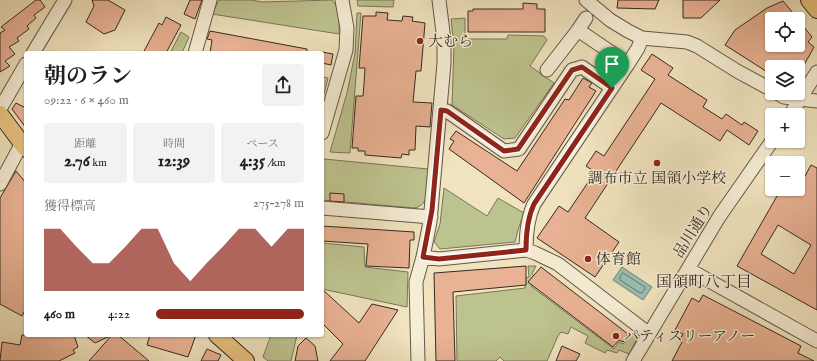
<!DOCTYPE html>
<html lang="ja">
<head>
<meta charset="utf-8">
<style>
	body { margin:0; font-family:"IM FELL English","Noto Serif JP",serif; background:#f2f2f2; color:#202124; height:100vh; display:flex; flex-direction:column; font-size:15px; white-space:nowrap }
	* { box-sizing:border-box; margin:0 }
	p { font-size:13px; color:#757577 }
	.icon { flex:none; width:22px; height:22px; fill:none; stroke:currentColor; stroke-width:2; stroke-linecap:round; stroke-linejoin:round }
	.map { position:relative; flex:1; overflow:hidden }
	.sheet { position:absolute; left:24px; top:51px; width:300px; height:286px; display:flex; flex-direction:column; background:#fff; border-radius:4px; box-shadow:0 1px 3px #0004 }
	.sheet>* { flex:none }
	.buttons { position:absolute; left:765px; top:12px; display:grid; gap:8px }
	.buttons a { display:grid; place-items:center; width:40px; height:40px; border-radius:4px; background:#fff; box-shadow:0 1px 3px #0004; font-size:20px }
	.pin { position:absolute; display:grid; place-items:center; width:34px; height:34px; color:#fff; margin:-41px -17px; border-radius:50% 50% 50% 0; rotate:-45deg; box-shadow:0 0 4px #0007 }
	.pin .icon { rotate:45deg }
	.round { display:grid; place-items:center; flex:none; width:42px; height:42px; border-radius:4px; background:#f2f2f2 }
	.summary { display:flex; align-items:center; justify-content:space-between; height:68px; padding:0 20px }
	h1 { font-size:22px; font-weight:700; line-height:30px }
	.metrics { display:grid; grid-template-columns:repeat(3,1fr); gap:6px; height:68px; padding:4px 20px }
	.metrics div { display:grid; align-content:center; border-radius:4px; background:#f2f2f2; text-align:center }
	.metrics b { font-size:17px; font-weight:700 }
	.metrics small { font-size:11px; font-weight:400 }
	.metrics p { font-size:11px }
	.chart { height:112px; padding:8px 20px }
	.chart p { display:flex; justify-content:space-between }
	.chart svg { width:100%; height:72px; margin-top:4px; fill:#8f2418; opacity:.7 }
	ul { padding:0 20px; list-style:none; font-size:13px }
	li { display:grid; grid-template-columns:64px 48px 1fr; align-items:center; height:30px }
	li i { height:10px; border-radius:5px; background:#8f2418 }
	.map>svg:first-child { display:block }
	.green { fill:#bdc38f; stroke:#787658 }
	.water { fill:#9abeb2; stroke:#718278 }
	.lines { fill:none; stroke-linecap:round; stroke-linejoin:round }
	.shore { stroke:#67746a; stroke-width:1 }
	.building { fill:#e9b294; stroke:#342922; fill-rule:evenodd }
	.minor-casing { stroke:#635849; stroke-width:15 }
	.major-casing { stroke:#342922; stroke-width:18 }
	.minor { stroke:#f5edd5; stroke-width:13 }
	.major { stroke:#e8c27f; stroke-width:16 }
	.route-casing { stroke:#fff; stroke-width:8 }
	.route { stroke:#8f2418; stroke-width:5 }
	.poi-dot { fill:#8f2418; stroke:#f5edd5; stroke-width:1.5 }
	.labels { text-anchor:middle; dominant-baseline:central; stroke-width:3; stroke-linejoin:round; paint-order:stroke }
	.poi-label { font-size:15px; fill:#342922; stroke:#f5edd5; text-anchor:start }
	.street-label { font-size:15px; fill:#342922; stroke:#f5edd5 }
	.neighbourhood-label { font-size:16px; fill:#342922; stroke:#f5edd5 }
</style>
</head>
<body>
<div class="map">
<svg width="817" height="361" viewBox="0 0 817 361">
	<rect width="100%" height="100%" fill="#f0e3be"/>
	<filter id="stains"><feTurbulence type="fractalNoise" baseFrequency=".005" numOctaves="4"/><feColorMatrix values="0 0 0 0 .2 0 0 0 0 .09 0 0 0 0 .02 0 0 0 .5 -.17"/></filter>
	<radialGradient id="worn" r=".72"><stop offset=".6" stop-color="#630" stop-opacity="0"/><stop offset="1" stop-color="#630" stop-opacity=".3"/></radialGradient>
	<!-- green -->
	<path class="green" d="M219,0H251L262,2L332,0C341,8 339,23 339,34L212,14Z
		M357,0H394L393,7L358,6Z
		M357,13H361L350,153L330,152L347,93L355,53Z
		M465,18V39H507L508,35L544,36L547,40L530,66L554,83L515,138L504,139L452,105L454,46L451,19Z
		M181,32L189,37L182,53H170Z
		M322,77L328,78L322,102Z
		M324,159L428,169C428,182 431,206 414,208L322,200V168Z
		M444,188L487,216L498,198L524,213L518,230L515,242L440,249L434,242L440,224Z
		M322,243L364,247L365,267L408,272L407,307L322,289Z
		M528,266H536L532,274L536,278L531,286L614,349L619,342L623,344L631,334L636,337V341L629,354L619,350L617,353L607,350L605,353L585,343L588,336L571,327L568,334L561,332L558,336L547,361H504L500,357L496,361H457L456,296L525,288V278L529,277Z
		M271,335H297L291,361H268L263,357Z"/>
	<!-- water -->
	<path class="water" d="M622,267L652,287L643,300L613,280Z"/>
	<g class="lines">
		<!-- shore -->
		<path class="shore" d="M623,273L645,287V289L642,293H640L620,280V277Z"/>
	</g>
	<!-- building -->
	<path class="building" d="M36,0H40L45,7L34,15L36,18L27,26L29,29L17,38L19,41L9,47L15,54L5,61L10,66L0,72V33L5,30L1,27Z
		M92,0H108L125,10L115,30L104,34L86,22L94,6Z
		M190,0H202L195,19L184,14Z
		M618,0H659L655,9L617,8Z
		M683,0H720L701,18H683Z
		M783,1L798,19H772V45H798V20L812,37L808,42L814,47L803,67H772V75L725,45L735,30L767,8Z
		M523,3L537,4V9H545V32H468V11H473V9H523Z
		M376,12L388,13L387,20L402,21L403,16L413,17L412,21L425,23L421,71H416L413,102L432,103L430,127L416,126L415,150H409V155L402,154L401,158L365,155V151H358V148H352L356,96H363L364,84L365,68H359L363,16H376Z
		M166,17L181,25L166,53H143L159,23L162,25Z
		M210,31L307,49V53H210L212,40L207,39Z
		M322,52L333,54L331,65L322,63Z
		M652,54L673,68L668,75L707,100L703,107L722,119L726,114L742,125L744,122L758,131L749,145L727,130L720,141L661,103L585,218L619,242L595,277L537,238L559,206L568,212L595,172L586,166L596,151L604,156L655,79L641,70Z
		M583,78L592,83L589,87L596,91L524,203L449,149L454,141L450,139L456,131L517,171L565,99L569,100Z
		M16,103L26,108V128L12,109Z
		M811,165L817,168V310L737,266L781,189H798ZM778,225L811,245L794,274L761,254Z
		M16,171L26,183V308L22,316L0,304V198Z
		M330,193L344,194V202L330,201Z
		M322,226L414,232V240H410L409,268L366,266L368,244L322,241Z
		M526,266V285L453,292L455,361H436L434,273Z
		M541,267L628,334L623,342L619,340L613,347L528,282Z
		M322,289L359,323L372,304L398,310L365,361H330L343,344L322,323Z
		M703,295L801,346L798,353L814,361H672L682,342L679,341L683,334L675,330L692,298L699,302Z
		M22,335H74L78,347L73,350L75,353L59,361H0L2,342L20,345Z
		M85,335H112L95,343Z
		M112,335H118L149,361H89Z
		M150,335H196L188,357L147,345Z
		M306,338L315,346L318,361H295L298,346Z
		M562,346L580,354L576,361H556Z
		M207,349L221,355L218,361H201Z"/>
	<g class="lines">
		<defs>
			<path id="minor" d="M586,0L610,20L628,31L642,38L687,42L697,46L737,71L772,90
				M578,30L586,18
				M33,53L65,0
				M195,53L210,0
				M547,70L578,30L628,64
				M777,93L784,97L817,101
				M0,109L26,64
				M441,110L447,111L504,151L519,149L572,70L582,67L612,88
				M790,115L817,72
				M322,133L346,50L347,28L342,0
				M0,184L22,143
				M322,208L431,217
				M526,250C526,234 527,219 534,204L628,64L638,48L642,38
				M423,257L439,259L526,250L535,253L558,264L649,334
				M688,269L817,341
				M418,361L416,282L423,257L430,222L444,63V40L439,0
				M633,361L719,217L772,141"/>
			<path id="major" d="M809,0L817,10
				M0,114L26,149
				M217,335L246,361"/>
		</defs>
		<!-- minor casing -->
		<use href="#minor" class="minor-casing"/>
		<!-- major casing -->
		<use href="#major" class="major-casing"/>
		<!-- minor -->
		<use href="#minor" class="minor"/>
		<!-- major -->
		<use href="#major" class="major"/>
	</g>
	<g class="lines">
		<defs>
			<path id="route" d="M582,67L612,88L534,204C527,219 526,234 526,250L439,259L423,257L432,210L441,110L447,111L504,151L518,149L572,70Z"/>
		</defs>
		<!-- route casing -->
		<use href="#route" class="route-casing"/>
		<!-- route -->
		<use href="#route" class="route"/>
	</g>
	<!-- markers -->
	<g class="poi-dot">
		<circle cx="420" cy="41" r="4"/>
		<circle cx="657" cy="163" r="4"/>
		<circle cx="588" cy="259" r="4"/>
		<circle cx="616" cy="336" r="4"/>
	</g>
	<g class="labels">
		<!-- poi labels -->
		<g class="poi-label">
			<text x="428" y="41">大むら</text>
			<text x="657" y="178" text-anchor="middle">調布市立 国領小学校</text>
			<text x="596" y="259">体育館</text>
			<text x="624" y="336">パティスリーアノー</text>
		</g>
		<!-- street labels -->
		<g class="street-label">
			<text transform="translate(693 231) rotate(-58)">品川通り</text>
		</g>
		<!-- neighbourhood labels -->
		<g class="neighbourhood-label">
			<text x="704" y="283">国領町八丁目</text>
		</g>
	</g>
	<rect width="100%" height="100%" filter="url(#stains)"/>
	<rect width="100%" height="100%" fill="url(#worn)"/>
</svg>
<div class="buttons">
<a><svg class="icon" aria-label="locate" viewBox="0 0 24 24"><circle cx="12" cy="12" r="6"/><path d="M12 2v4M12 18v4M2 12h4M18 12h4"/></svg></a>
<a><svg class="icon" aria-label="layers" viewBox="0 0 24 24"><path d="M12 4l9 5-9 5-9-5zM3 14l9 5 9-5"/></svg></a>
<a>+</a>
<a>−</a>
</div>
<div class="pin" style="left:612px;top:88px;background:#1e9e55"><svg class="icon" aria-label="arrive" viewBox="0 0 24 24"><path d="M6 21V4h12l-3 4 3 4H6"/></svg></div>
<section class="sheet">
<div class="summary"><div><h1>朝のラン</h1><p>09:22 · 6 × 460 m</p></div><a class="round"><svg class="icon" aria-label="share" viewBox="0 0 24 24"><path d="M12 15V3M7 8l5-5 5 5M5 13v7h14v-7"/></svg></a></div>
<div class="metrics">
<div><p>距離</p><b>2.76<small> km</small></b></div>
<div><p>時間</p><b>12:39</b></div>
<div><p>ペース</p><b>4:35<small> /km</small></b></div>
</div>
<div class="chart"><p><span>獲得標高</span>275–278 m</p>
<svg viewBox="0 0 160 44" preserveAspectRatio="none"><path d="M0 44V6L10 6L20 17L30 27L40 27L50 17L60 6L70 6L80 27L90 38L100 27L110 17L120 6L130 6L140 17L150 6L160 6V44z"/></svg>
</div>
<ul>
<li><b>460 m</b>4:22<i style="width:100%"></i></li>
</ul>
</section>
</div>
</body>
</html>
